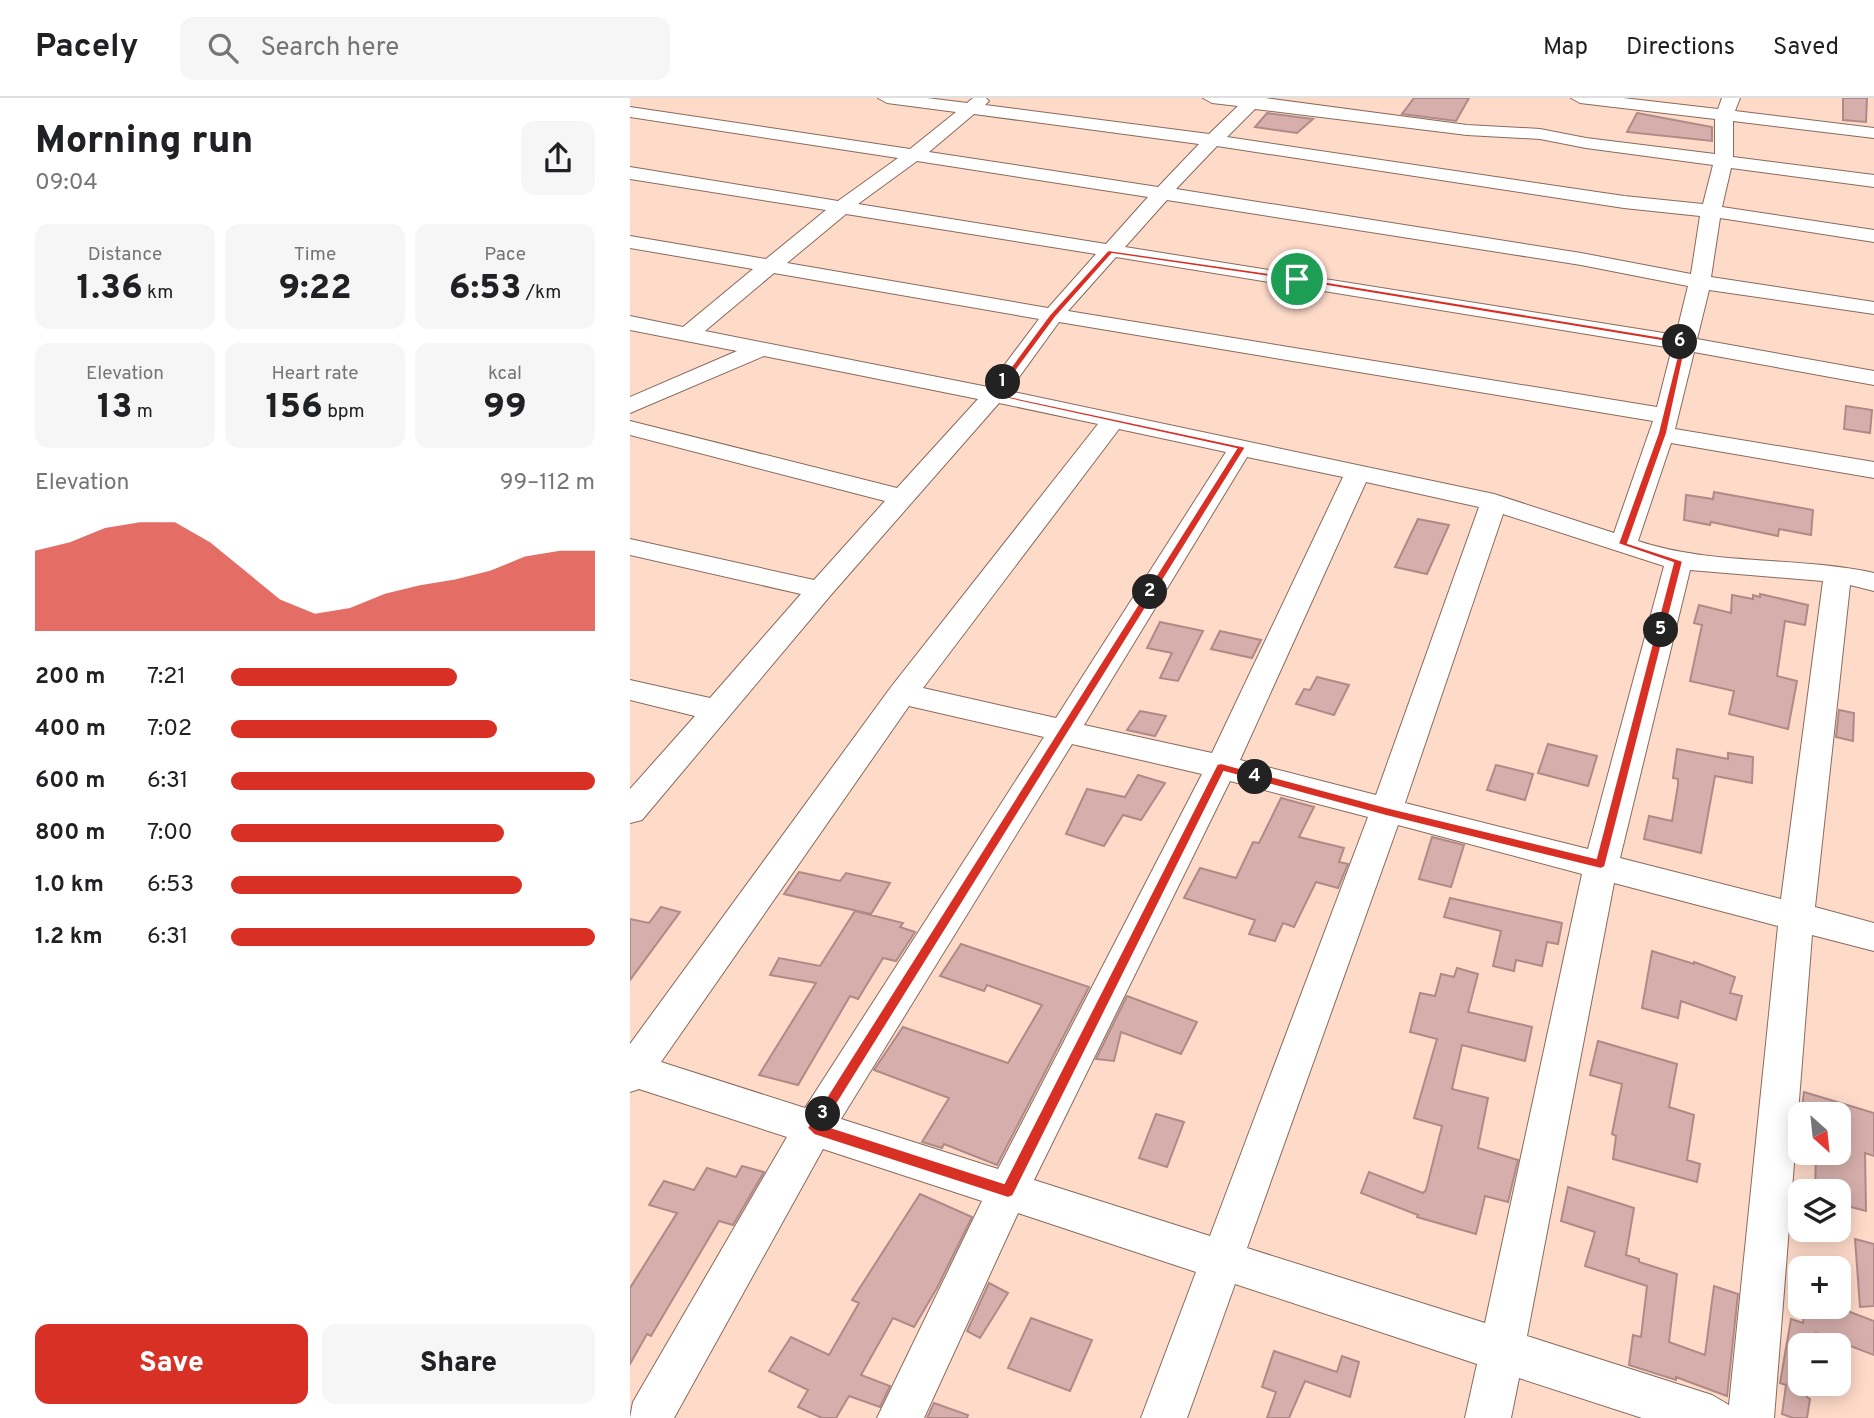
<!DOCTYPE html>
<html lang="en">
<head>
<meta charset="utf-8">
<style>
	body { margin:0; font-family:Overpass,sans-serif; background:#f6f6f6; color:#202124; height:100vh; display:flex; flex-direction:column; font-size:26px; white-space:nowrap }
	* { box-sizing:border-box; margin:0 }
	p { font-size:23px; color:#757577 }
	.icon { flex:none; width:38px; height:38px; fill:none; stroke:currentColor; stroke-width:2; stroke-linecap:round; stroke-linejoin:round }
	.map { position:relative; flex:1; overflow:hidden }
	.sheet { display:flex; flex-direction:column; background:#fff; width:630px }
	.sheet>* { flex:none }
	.needle { width:46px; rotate:153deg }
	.controls { position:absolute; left:1158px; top:1004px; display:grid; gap:14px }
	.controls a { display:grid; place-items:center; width:63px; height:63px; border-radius:14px; background:#fff; box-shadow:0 4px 18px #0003; font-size:35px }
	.pin { position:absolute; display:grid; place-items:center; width:60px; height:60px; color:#fff; margin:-30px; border:4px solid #fff; border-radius:50%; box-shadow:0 2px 7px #0007 }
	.km { position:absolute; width:35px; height:35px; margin:-18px; border-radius:50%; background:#222; color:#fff; font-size:19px; line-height:35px; text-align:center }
	.round { display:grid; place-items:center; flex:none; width:74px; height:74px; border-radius:14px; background:#f6f6f6 }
	.head { display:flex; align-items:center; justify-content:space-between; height:119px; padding:0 35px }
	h1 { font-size:38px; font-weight:800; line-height:52px }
	.metrics { display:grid; grid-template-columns:repeat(3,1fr); gap:10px; height:119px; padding:7px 35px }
	.metrics div { display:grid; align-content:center; border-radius:14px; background:#f6f6f6; text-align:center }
	.metrics b { font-size:35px; font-weight:800 }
	.metrics small { font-size:19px; font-weight:400 }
	.metrics p { font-size:19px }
	.chart { height:196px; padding:14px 35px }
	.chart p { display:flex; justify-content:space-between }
	.chart svg { width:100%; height:126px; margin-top:7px; fill:#d93025; opacity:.7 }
	.primary-button { display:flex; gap:14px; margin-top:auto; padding:14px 35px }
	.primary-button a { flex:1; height:80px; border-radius:14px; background:#d93025; color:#fff; font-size:28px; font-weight:800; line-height:80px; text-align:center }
	.primary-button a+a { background:#f6f6f6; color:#202124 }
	ul { padding:0 35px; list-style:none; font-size:23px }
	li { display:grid; grid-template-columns:112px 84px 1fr; align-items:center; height:52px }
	li i { height:18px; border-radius:9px; background:#d93025 }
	header { display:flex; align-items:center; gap:42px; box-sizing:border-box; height:98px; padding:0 35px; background:#fff; border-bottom:2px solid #e0e0e0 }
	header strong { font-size:33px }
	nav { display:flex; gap:38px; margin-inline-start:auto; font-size:24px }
	.search { width:490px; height:63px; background:#f6f6f6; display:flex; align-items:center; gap:18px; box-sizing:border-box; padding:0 24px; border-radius:14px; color:#757577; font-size:26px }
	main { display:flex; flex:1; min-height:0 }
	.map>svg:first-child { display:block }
	.building { fill:#d6afac; stroke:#af8a87; stroke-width:2 }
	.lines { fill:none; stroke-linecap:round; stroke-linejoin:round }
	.minor-casing { stroke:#896a5c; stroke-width:2 }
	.minor { fill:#fff; fill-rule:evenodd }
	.route { fill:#d93025; stroke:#fff; stroke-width:2; fill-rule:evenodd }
</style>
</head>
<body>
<header>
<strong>Pacely</strong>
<div class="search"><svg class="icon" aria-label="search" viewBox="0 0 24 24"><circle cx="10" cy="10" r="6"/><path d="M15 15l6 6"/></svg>Search here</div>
<nav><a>Map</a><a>Directions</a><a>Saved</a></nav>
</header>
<main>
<section class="sheet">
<div class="head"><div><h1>Morning run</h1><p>09:04</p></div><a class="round"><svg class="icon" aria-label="share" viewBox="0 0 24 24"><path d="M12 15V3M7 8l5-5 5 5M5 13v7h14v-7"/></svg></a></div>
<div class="metrics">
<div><p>Distance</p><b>1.36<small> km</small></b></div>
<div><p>Time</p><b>9:22</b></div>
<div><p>Pace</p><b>6:53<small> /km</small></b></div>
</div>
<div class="metrics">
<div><p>Elevation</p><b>13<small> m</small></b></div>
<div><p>Heart rate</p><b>156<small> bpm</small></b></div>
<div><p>kcal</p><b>99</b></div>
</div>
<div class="chart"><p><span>Elevation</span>99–112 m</p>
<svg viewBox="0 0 160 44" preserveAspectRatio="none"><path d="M0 44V16L10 13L20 8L30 6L40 6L50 13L60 23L70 33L80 38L90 36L100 31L110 28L120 26L130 23L140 18L150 16L160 16V44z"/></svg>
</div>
<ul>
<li><b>200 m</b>7:21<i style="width:62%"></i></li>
<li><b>400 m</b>7:02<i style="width:73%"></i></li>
<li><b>600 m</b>6:31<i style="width:100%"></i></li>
<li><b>800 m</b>7:00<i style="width:75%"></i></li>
<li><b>1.0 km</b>6:53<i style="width:80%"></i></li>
<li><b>1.2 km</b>6:31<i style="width:100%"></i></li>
</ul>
<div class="primary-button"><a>Save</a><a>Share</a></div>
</section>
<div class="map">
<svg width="1244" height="1320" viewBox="0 0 1244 1320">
	<rect width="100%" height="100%" fill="#fedac9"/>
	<!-- building -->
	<path class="building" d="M784,0H839L826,23L772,16Z
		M1213,0H1237L1236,24L1213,22Z
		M637,15L683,21L667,35L625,29Z
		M1007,15L1082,29V43L997,34Z
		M1216,308L1242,312L1240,335L1214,331Z
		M1084,394L1183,412L1181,437L1149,431L1148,438L1081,424L1080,427L1054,422L1056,397L1083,401Z
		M788,421L819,427L797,476L765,469Z
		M1130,496L1178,507L1175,527L1155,523L1147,578L1167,583L1158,631L1099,616L1104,593L1060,583L1072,527L1064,525L1069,507L1101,515L1102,497L1123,501V497L1130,499Z
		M530,524L573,533L548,583L530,580L542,555L517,550Z
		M590,533L631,542L622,560L581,551Z
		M687,579L719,587L704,617L666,606L674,591L680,592Z
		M1209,612L1224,615L1223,643L1206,639Z
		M510,613L536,618L525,638L497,632Z
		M918,646L967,658L958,688L908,675Z
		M1047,651L1098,661V655L1123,659L1122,685L1085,678L1071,755L1014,741L1019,718L1042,723L1048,687V681L1043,680Z
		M866,667L903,676L895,702L857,692Z
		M508,677L535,685L511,722L493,717L474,748L436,736L457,691L495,699Z
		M651,700L684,709L669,739L714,750L709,764L718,766L708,790L686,784L664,829L653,825L645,843L619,836L625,822L554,800L570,770L606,780L623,744L629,745Z
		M802,739L834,747L821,789L789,781Z
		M169,774L210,783L216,775L260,785L241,816L154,796Z
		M820,800L932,825L928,846L917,844L912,868L886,862L884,873L863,868L871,833L814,819Z
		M31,809L50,814L0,882V821L19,825Z
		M225,813L273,825L270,829L285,834L266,863L253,860L228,901L220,898L168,987L129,977L186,885L140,877L149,860L190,868Z
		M331,846L459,889L367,1067L314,1046L312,1050L292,1044L319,1000L244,972L273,929L378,965L412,907L357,887L354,893L310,878Z
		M1022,853L1064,866V864L1105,879L1100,895L1112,898L1106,922L1051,903L1048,920L1012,910Z
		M827,870L848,876L838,914L902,929L895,963L832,947L822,991L858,1000L848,1050L888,1062L878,1104L855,1098L846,1136L787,1119L788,1117L731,1095L739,1074L793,1095L796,1092L812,1028L784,1020L807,941L780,934L790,895L805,898L811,876L824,879Z
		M497,898L567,924L551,956L491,934L484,963L466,961Z
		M968,943L1047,966L1039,1009L1064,1017L1057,1062L1070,1066L1067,1084L983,1061L986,1038L982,1036L992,986L960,977Z
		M1174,994L1244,1015V1058L1235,1055L1236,1113L1209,1106V1094H1185L1186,1057L1209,1063V1017H1171Z
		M526,1016L554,1024L537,1069L509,1060Z
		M112,1068L134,1074L103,1127L89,1123L21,1238L17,1236L0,1266V1190L47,1115L19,1107L34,1083L64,1092L77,1070L106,1079Z
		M938,1089L1004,1110L996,1157L1009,1161V1164L1047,1176L1039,1244L1075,1257L1084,1188L1108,1196L1097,1298L1046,1279V1282L999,1267L1003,1237L1011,1239L1017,1188L955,1168L965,1134L931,1123Z
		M290,1096L342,1119L307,1190L284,1229L263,1220L231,1277L260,1288L250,1309L219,1298L206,1320H192L168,1309L178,1292L139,1273L161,1239L199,1257L229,1205L222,1202Z
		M1225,1141L1244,1146V1208L1230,1209Z
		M359,1185L378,1195L350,1240L337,1233Z
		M1175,1209H1207L1244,1223V1257L1186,1235L1184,1248H1171V1286H1178L1177,1299L1180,1301L1177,1320H1163L1152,1316L1156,1287L1150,1285L1161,1221L1173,1225Z
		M401,1220L462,1242L440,1293L378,1270Z
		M644,1253L707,1274L712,1258L729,1264L720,1299L675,1283L659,1320H637L646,1294L632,1289Z
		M304,1305L338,1317L337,1320H297Z"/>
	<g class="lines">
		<defs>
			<path id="minor" d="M248,0H297L337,5L343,0H356L359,3L355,7L579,36L608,8L582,5L573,0H635L837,27L910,31L956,40L1085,56V21L950,5L941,0H993L1088,11L1092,0H1110L1105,13L1244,30V40L1103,23V59L1244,77V89L1101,70L1092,109L1244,132V144L1090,120L1081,179L1244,204V216L1079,192L1067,241L1244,273V287L1064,254L1045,331L1244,364V380L1041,345L1008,443C1083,468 1166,458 1244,475V493L1220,487L1185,809L1244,825V853L1182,837L1144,1320H1012L889,1280L881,1320H835L847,1266L605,1186L557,1320H511L566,1174L388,1115L294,1320H247L352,1103L193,1051L44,1320H0L3,1304L157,1039L9,991L0,994V946L261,589L468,326L369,305L200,498L12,722L0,725V691L65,618L0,602V582L80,600L171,496L0,457V441L184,482L255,403L0,337V323L267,390L348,301L134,258L0,315V299L107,253L0,232V218L53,229L123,171L0,150V138L136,161L196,112L0,81V69L208,103L268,60L0,19V9L280,51L326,14L257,5ZM625,11L837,37L910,41L956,50L1083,67L1073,106L994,98L597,39ZM344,16L569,46L528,89L299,54ZM587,48L994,110L1070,118L1061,176L951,155L546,91ZM287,63L518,99L476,146L228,106ZM537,102L951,167L1058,188L1046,237L495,149ZM216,116L466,156L418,210L157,165ZM486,159L1042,250L1027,309L438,213ZM144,175L409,221L358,289L75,233ZM429,224L1023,323L984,435L864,396L379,293ZM489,331L596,354L426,620L293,590ZM617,359L713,379L582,655L454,627ZM736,384L849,409L746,697L610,662ZM873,416L1034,468L958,751L775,705ZM1060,472L1193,483L1151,801L990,760ZM279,608L414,639L175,1010L31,964ZM442,646L572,676L368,1071L211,1021ZM600,683L738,719L580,1138L404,1082ZM768,727L952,776L855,1225L617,1150ZM984,785L1148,828L1099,1307L1082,1297L897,1238Z"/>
		</defs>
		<!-- minor casing -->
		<use href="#minor" class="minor-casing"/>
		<!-- minor -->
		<use href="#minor" class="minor"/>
	</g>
	<!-- route -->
	<path class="route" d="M478,152L667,179L1057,243L1037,335L998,445L1053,463L975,769L971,771L756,718L594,674L383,1098L378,1100L184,1037L177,1030L606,351L360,297L420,216ZM482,156L667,183L1050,246L1028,335L988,446L1043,465L966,760L756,709L591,665L587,666L374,1085L194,1027L616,349L369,296L426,219Z"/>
</svg>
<div class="controls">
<a><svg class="needle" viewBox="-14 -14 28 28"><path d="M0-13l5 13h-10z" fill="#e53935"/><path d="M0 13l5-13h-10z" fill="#757577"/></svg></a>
<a><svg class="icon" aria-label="layers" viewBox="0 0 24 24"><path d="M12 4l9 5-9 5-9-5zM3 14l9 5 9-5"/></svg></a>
<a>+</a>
<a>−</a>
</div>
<div class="pin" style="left:667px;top:181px;background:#1e9e55"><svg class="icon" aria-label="arrive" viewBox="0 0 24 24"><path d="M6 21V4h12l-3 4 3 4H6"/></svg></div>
<b class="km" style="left:373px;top:284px">1</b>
<b class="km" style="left:520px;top:494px">2</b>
<b class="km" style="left:193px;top:1016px">3</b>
<b class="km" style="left:625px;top:679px">4</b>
<b class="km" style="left:1031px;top:532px">5</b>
<b class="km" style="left:1050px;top:244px">6</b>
</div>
</main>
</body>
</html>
